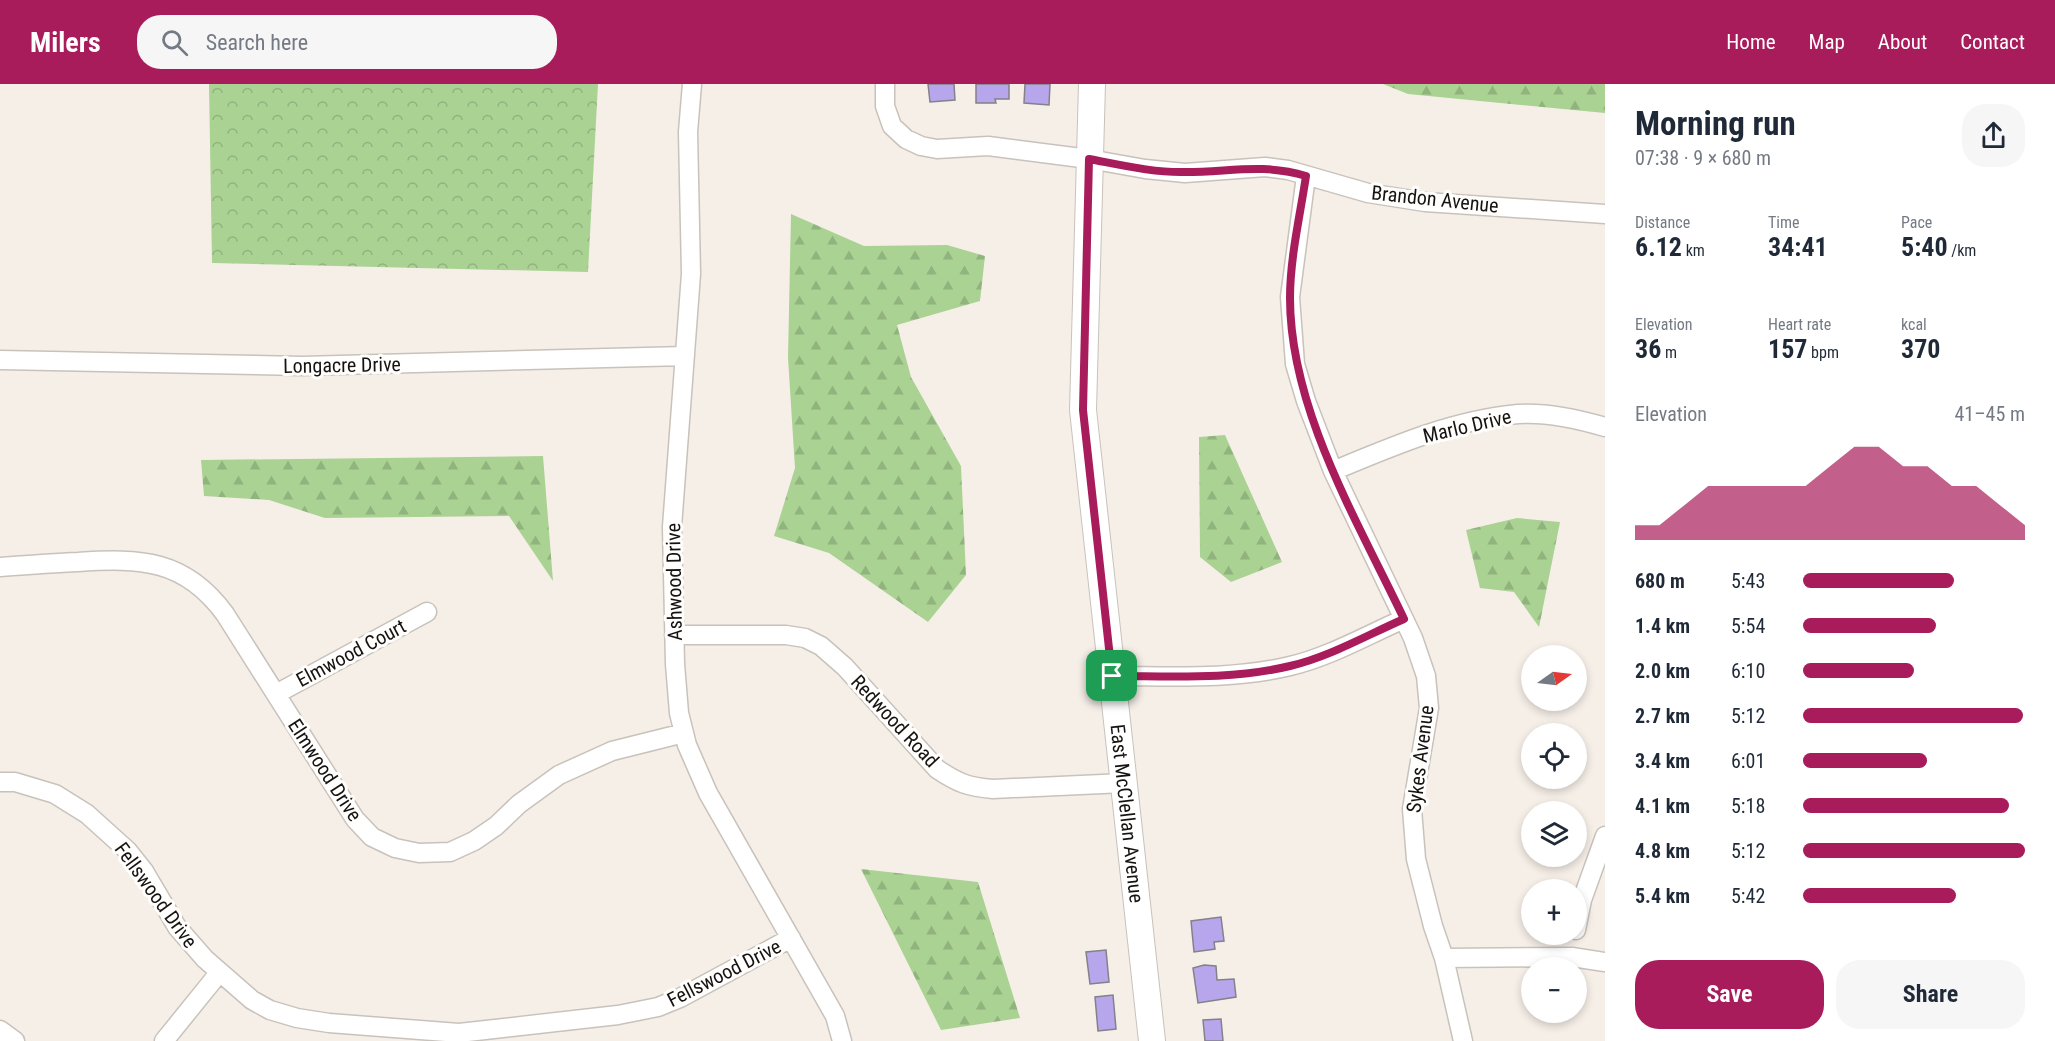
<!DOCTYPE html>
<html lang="en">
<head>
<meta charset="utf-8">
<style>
	body { margin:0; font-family:"Roboto Condensed",sans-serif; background:#f6f6f7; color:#1f2937; height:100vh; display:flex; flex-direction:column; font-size:22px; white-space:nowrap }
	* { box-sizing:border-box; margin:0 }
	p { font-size:20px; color:#747a83 }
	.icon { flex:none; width:33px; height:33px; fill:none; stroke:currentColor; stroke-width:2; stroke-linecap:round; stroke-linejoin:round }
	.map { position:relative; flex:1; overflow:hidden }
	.side { display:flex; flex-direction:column; background:#fff; width:450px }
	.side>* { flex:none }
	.needle { width:39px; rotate:76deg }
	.tools { position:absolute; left:1521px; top:561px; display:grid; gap:12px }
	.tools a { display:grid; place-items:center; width:66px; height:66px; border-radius:50%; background:#fff; box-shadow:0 3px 9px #0003; font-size:30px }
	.pin { position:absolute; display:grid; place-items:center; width:51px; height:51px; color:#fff; margin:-26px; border-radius:12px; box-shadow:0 3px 9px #0006 }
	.round { display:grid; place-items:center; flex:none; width:63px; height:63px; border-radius:24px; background:#f6f6f7 }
	.overview { display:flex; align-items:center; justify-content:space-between; height:102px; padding:0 30px }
	h1 { font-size:33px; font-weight:700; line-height:45px }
	.stats { display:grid; grid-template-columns:repeat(3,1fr); gap:9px; height:102px; padding:6px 30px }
	.stats div { display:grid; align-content:center }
	.stats b { font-size:26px; font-weight:700 }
	.stats small { font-size:16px; font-weight:400 }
	.stats p { font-size:16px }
	.chart { height:168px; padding:12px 30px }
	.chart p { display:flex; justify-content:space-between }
	.chart svg { width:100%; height:108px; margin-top:6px; fill:#a91c5b; opacity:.7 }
	.cta { display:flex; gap:12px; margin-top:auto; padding:12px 30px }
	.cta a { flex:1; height:69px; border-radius:24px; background:#a91c5b; color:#fff; font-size:24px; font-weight:700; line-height:69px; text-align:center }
	.cta a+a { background:#f6f6f7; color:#1f2937 }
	ul { padding:0 30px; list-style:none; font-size:20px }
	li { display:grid; grid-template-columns:96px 72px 1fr; align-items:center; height:45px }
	li i { height:15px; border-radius:8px; background:#a91c5b }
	header { display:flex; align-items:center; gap:36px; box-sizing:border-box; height:84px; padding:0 30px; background:#a91c5b; color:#fff }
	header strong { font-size:28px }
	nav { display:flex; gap:33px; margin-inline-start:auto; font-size:21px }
	.search { width:420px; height:54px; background:#f6f6f7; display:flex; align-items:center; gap:15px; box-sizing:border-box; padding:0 21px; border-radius:24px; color:#747a83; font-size:22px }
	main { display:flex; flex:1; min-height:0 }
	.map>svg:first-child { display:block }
	.forest { fill:url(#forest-firs) }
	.park { fill:url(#park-crowns) }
	.building { fill:#b7a6eb; stroke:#838189; stroke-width:1.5 }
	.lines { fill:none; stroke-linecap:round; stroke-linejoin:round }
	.street-casing { stroke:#c8c2bb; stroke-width:21 }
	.secondary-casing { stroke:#c8c2bb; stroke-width:28 }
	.street { stroke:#fff; stroke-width:18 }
	.secondary { stroke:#fff; stroke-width:26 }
	.route-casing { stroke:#fff; stroke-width:12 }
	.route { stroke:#a91c5b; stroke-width:8 }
	.labels { text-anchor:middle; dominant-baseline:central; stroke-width:6; stroke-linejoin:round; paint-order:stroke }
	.street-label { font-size:20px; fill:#151311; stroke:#fffefc }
</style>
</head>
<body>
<header>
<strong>Milers</strong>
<div class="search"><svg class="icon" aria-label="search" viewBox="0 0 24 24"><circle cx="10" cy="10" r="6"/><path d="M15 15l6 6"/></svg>Search here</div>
<nav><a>Home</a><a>Map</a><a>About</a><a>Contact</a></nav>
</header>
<main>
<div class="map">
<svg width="1605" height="957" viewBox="0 0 1605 957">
	<defs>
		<pattern id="forest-firs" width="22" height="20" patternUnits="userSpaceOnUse" patternTransform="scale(1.5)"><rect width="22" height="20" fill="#aad293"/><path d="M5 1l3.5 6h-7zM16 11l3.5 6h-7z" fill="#91b37e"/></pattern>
		<pattern id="park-crowns" width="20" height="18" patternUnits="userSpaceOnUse" patternTransform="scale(1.5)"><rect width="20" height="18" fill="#aad293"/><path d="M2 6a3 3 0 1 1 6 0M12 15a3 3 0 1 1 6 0" fill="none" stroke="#91b37e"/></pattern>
	</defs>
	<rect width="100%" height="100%" fill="#f6efe8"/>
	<!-- forest -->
	<path class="forest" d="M1383,0H1605V29L1408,10Z
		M791,130L864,162L947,161L985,172L980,217L897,241L911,293L961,382L966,491L928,538L829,469L774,452L795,384L788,274Z
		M1225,351L1282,478L1231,498L1200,473L1199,353Z
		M543,372L553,497L509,432L325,434L269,416L204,412L201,376Z
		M1517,434L1560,438L1539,543L1514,508L1480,504L1466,446Z
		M861,785L978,798L1020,934L941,946Z"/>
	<!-- park -->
	<path class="park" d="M209,0H598L588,188L212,179Z"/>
	<!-- building -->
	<path class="building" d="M928,0H954L955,16L930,18Z
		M976,0H1009V15H995L996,19H976Z
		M1025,0H1050L1049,21L1024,19Z
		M1221,833L1224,857L1214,858L1215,865L1194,868L1191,837Z
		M1106,866L1109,898L1090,900L1086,868Z
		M1204,881L1216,882L1217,896L1234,895L1236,913L1198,919L1193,884Z
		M1113,911L1116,945L1098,947L1095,913Z
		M1221,935L1223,957H1205L1203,936Z"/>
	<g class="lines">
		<defs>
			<path id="street" d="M692,0L688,48L691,190L672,443L675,580L679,629L687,661L708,709L835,932L842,957
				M885,0V22L892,42L906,55L921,62L937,65L988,62L1089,75L1145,85L1185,89L1265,83L1288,86L1368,109L1425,118L1605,130
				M1306,92L1290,213L1295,280L1306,317L1333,387L1413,554L1426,592L1429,624L1412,725L1416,775L1433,842L1444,874L1463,957
				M0,276L302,282L685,272
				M1333,387C1393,362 1453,336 1518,330C1547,328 1578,335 1605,343
				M0,483C26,481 52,479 78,478C140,474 185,475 225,530L355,735L372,753L395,764L419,769L450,768L474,757L496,742L519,720L559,691L612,667L684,649
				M674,551H786L805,554L821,562L845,583L937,685C958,699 968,703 993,705L1124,699
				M1112,592C1171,592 1232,596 1290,582C1329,573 1367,551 1404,535
				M276,610L427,528
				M0,698H15L55,710L87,730L128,767L144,787L177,843L205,875L252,916L270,926L297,934L329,939L459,949L618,931L658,923L680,914L791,854
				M1576,846L1582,816L1605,752
				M1444,874L1572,873L1605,878
				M0,946L15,957
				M164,957L219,889"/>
			<g id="secondary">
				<path id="s1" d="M1092,0L1083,326L1152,957"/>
			</g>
		</defs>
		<!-- street casing -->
		<use href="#street" class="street-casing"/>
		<!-- secondary casing -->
		<use href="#secondary" class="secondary-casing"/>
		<!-- street -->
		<use href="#street" class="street"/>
		<!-- secondary -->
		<use href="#secondary" class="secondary"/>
	</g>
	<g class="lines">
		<defs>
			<path id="route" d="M1089,75C1121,81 1154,89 1186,88C1230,88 1263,79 1306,92C1300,132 1290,174 1290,214C1290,325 1357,436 1404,535C1367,551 1329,573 1290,582C1232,596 1171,592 1112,592L1083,326Z"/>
		</defs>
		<!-- route casing -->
		<use href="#route" class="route-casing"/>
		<!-- route -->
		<use href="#route" class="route"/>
	</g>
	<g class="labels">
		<!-- street labels -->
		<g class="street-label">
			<text transform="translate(1435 115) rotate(6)">Brandon Avenue</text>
			<text transform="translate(342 281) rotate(-1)">Longacre Drive</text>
			<text transform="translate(1467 342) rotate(-13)">Marlo Drive</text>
			<text transform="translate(674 498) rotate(-91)">Ashwood Drive</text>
			<text transform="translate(351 569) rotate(-28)">Elmwood Court</text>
			<text transform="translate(895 637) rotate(47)">Redwood Road</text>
			<text transform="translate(1420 675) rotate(-83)">Sykes Avenue</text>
			<text transform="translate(325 686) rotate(57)">Elmwood Drive</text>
			<text stroke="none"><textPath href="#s1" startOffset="732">East McClellan Avenue</textPath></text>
			<text transform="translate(156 811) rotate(54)">Fellswood Drive</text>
			<text transform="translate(724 889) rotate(-27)">Fellswood Drive</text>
		</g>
	</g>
</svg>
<div class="tools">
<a><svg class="needle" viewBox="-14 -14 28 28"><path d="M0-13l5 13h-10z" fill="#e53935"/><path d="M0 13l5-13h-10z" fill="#747a83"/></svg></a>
<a><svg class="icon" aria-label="locate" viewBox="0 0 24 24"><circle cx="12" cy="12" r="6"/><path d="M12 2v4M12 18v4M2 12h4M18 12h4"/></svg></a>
<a><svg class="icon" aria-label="layers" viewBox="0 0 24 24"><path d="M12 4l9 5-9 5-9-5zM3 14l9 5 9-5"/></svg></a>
<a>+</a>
<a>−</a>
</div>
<div class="pin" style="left:1112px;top:592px;background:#1e9e55"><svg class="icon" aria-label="arrive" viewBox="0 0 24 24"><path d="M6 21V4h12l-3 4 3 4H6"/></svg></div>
</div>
<section class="side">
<div class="overview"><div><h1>Morning run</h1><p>07:38 · 9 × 680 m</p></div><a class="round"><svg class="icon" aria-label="share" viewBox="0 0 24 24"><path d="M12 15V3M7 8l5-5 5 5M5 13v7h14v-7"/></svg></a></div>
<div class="stats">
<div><p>Distance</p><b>6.12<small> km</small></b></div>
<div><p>Time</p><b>34:41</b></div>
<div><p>Pace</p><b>5:40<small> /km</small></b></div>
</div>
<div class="stats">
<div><p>Elevation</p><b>36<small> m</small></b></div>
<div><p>Heart rate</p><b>157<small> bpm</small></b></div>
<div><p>kcal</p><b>370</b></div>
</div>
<div class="chart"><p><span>Elevation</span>41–45 m</p>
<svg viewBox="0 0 160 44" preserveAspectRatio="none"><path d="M0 44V38L10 38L20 30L30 22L40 22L50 22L60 22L70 22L80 14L90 6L100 6L110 14L120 14L130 22L140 22L150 30L160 38V44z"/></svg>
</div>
<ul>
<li><b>680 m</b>5:43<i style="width:68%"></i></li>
<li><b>1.4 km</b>5:54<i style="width:60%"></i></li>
<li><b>2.0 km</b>6:10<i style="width:50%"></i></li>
<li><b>2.7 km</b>5:12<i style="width:99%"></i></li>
<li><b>3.4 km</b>6:01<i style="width:56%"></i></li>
<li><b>4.1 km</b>5:18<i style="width:93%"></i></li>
<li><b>4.8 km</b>5:12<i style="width:100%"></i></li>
<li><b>5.4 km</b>5:42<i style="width:69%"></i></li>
</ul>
<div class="cta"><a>Save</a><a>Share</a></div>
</section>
</main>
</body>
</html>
